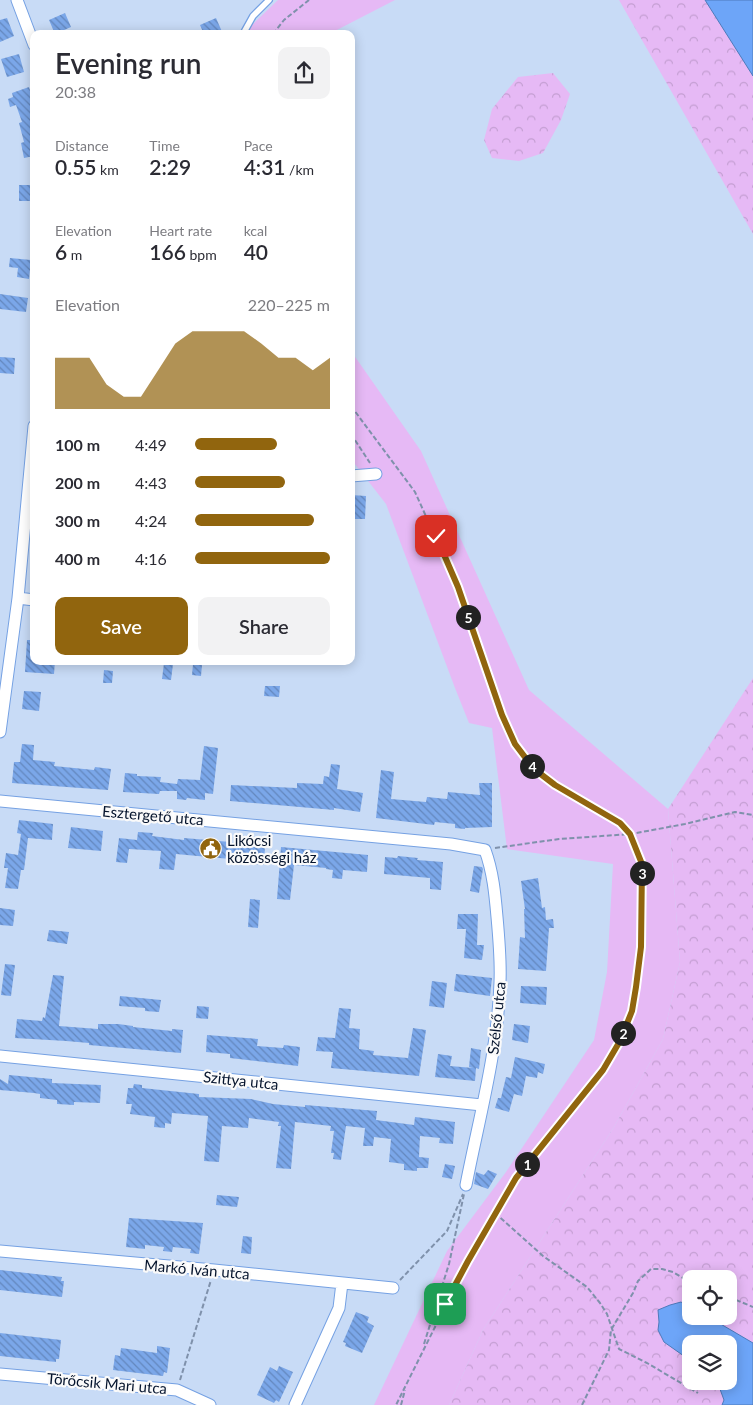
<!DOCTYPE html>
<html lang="en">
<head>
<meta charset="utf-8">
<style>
	body { margin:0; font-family:Lato,sans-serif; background:#f2f2f3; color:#2b2b33; height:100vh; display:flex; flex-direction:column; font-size:19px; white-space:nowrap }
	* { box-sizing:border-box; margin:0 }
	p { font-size:16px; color:#7c7c81 }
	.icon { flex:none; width:28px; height:28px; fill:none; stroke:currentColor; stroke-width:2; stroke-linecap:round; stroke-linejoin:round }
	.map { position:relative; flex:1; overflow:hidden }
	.panel { position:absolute; left:30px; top:30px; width:325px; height:635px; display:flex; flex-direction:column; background:#fff; border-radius:10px; box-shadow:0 2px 12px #0003 }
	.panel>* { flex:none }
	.tools { position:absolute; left:682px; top:1270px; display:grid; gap:10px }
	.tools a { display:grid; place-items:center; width:55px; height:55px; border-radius:10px; background:#fff; box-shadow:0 2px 12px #0003; font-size:25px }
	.pin { position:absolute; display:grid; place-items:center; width:42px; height:42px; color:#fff; margin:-21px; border-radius:10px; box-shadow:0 2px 8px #0006 }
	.km { position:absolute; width:25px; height:25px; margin:-12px; border-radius:50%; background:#222; color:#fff; font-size:14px; line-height:25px; text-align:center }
	.round { display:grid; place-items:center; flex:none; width:52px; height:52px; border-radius:10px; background:#f2f2f3 }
	.headline { display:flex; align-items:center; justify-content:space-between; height:85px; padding:0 25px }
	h1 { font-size:28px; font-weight:600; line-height:38px }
	.stats { display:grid; grid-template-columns:repeat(3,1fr); gap:8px; height:85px; padding:5px 25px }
	.stats div { display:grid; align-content:center }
	.stats b { font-size:21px; font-weight:600 }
	.stats small { font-size:14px; font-weight:400 }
	.stats p { font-size:14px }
	.chart { height:140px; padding:10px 25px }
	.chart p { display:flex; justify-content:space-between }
	.chart svg { width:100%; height:90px; margin-top:5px; fill:#91650e; opacity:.7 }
	.button { display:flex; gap:10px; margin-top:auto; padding:10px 25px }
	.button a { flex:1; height:58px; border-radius:10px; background:#91650e; color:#fff; font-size:20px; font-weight:600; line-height:58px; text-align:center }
	.button a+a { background:#f2f2f3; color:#2b2b33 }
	ul { padding:0 25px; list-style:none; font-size:16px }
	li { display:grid; grid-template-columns:80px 60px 1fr; align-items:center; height:38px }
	li i { height:12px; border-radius:6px; background:#91650e }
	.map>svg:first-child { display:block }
	.green { fill:#e6b9f5 }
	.forest { fill:url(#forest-crowns) }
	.water { fill:#6da5f8; stroke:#4e7abb }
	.building { fill:url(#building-back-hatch) }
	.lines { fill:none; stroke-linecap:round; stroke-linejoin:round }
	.service-casing { stroke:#75a1e3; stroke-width:8 }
	.minor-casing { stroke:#75a1e3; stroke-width:13 }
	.path { stroke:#7f91ab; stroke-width:2; stroke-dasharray:5 2.5; stroke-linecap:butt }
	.service { stroke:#fff; stroke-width:5.5 }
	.minor { stroke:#fff; stroke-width:11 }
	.route-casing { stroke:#fff; stroke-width:10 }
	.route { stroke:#91650e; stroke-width:6 }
	.labels { text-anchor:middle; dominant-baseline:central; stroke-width:4.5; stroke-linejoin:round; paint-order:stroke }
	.street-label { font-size:15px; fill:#05142d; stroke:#fafafa }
	.poi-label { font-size:15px; fill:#05142d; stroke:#fafafa; text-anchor:start }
</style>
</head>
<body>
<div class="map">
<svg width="753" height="1405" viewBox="0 0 753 1405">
	<defs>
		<pattern id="forest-crowns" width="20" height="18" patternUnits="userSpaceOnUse" patternTransform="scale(1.25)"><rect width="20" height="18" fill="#e6b9f5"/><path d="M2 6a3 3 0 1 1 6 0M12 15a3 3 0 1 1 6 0" fill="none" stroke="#c49ed2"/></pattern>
		<pattern id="building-back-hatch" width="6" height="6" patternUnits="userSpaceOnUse" patternTransform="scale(1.25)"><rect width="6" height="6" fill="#7ba7e9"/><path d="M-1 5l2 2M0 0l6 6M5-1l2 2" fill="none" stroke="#6387bd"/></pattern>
	</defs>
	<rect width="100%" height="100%" fill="#c8dbf6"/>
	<!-- green -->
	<path class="green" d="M278,0H395L329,34H247L251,26Z
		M351,351L421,451L529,690L668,809L680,962L663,1039L614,1127L483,1330L449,1405H374L447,1251L506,1172L594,1040L607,972L613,864L507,849L492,728L469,723L455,688L386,504L351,459Z"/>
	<!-- forest -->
	<path class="forest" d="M619,0H705L753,76V234Z
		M553,73L570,94L561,120L543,153L519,161L492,158L484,140L492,109L518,77Z
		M753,678V1343L707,1316H729V1279H691V1308L681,1302L658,1316L664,1342L691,1361V1381H717L724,1400L722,1405H449L483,1330L614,1127L663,1039L680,962L668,809Z"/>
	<!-- water -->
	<path class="water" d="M705,0H753V76Z
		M681,1302L691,1308V1316H707L753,1343V1405H722L724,1400L717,1381H729V1344H691V1361L664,1342L658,1330L659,1322L658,1310L670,1305Z"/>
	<!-- building -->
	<path class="building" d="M65,13L71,27L55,34L49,20Z
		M7,18L14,36L0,42V20Z
		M216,18L223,34H204L200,25Z
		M19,54L24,72L7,77L1,59Z
		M29,87L34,103V156L24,158L21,143L24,142L19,123L22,122L16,105L10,107L8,99L13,97L12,93Z
		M19,185H34V201H19Z
		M10,258L31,260L29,279L17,277L18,268L9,267Z
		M0,294L28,298L26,312L0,309Z
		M0,357L15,358L14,374L0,373Z
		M351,495L366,496L365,519H353Z
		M27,640H34V661H55L54,674L25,672Z
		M164,663L173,664L171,680L162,679Z
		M193,664L202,665L201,676L192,675Z
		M104,670L113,671L112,683H103Z
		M265,686H280L279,697L264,696Z
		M24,691L41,692L39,711L22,709Z
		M22,744L34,745L33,760L55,762L54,766L94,770L95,767L111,769L108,790L12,783L14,762H20Z
		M204,746L218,748L213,794L205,793V800L187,798L186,800L177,799V791H160L159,794L123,792L125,773L137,774V776L161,777L160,782L177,784L178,779L200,780Z
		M331,764L340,765L337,789L363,793L360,812L334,808V810L230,801L231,785L297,788V783L323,784L324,776L329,777Z
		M381,770L394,772L391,799L426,802L427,797L447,799L448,792L480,795L479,783H492V827L465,828V829L455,828V824L435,822L434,825L376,818Z
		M19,820L53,824L52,840L28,838L24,870H21L18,889L5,888L8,868H4L6,853L18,855L21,834L17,833Z
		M71,827L103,831L101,851L68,848Z
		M138,832L153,833L152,836L184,840V838L265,845L264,865L252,864V861L176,854L174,870L159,869L161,851L129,849L127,863L116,862L119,838L137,840Z
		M281,847L368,855L367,872L343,870L342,879L332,878L333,870L326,869V868L294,865L290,900L277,899Z
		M398,856L418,858L417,860L443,862L441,890L430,889V878L384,874L385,857L397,858Z
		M474,866L482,867L483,869L479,893L470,891Z
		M538,878L542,908L545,907L546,920L553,919L554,928H549L546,971L518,969L520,937L525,938L524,909H525L521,881Z
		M250,899L260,900L258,928L248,927Z
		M0,908L15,910L13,926L0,925Z
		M458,914H478L477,945H484L482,960L464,958L466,929H457Z
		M49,930L69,932L67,944L47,941Z
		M5,964L15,965L11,996L1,995Z
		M456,974L492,978L490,996L454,991Z
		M53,975L64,976L59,1026L98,1029V1024H118L133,1026V1027L172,1031V1029L183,1030L181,1053L89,1045V1043L66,1041L15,1038L17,1019L42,1021L43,1017L45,1018Z
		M432,981L447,983L444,1008L429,1006Z
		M521,986L547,987L546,1005L520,1003Z
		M120,996L161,1000L159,1012L145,1011V1008L119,1006Z
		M197,1006L209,1007L208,1019L196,1018Z
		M339,1008L351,1009L349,1028L360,1029L359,1049L374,1051L373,1055L408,1058L413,1028L426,1030L419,1076L331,1068L333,1052L316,1051L318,1037L335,1038Z
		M514,1024L530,1026L528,1043L512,1040Z
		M207,1035L258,1039L257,1046L283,1048L284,1045L300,1047L298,1066L230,1058V1054L206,1052Z
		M471,1048L481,1050L479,1069L476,1068L475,1081L435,1077L438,1054L452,1056L450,1066L473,1068L469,1067Z
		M515,1057L545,1064L543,1074L538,1072L537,1078L526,1076L522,1096L514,1094L509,1112L495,1108L498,1098H501L506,1077L511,1078Z
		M9,1075L52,1079V1083L101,1085L100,1103L74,1102V1105L57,1104V1100L40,1098V1094L34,1093L0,1090V1079L8,1084Z
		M134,1084L142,1085V1088L199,1094V1097L251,1099L273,1104L305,1107V1105L377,1111L376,1120L414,1125L415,1117L455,1122L453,1144L439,1143L440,1138L420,1136L419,1157L429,1158L428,1168H417V1171L404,1170V1164L389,1162L391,1139L374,1137L373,1146H363L365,1128L346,1126L341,1160L333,1159L334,1153H331L334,1131H330L331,1126L295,1122L291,1169L276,1168L281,1126H278L279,1122L249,1118L248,1128L222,1126L219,1162L204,1161L208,1116L172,1113L171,1124L165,1123V1128L154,1127L155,1117L130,1114L132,1104H126L128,1088H133Z
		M445,1164L455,1166L452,1179L442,1177Z
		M488,1170L497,1174L488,1189L474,1184L476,1172L484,1175Z
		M217,1195L239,1197L237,1207L216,1205Z
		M129,1218L203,1223L199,1254L190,1253L191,1249L173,1247L172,1252L163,1251L164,1247L145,1245V1249L126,1247Z
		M243,1236L252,1237L251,1254L241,1253Z
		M0,1270L62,1277L61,1281H64L62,1297L0,1290Z
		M356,1312L369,1317L367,1322L374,1326L362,1353L345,1346L346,1343L343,1342Z
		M0,1333L61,1340L59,1359H56V1362L0,1356Z
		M157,1346L170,1348L167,1373L164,1372L163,1376L113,1370L115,1355L120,1356L121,1348L157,1353Z
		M279,1366L293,1372L279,1402L276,1400L274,1403L257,1395L270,1367L277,1371Z"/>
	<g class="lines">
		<defs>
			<path id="service" d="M243,34L253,16L269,0"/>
			<path id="minor" d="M17,0L34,45
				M351,476L376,474
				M18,598L34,600
				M0,732L18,598L34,426
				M0,801L451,844L485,850C493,872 495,894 497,917C499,939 501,961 500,982C498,1051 479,1118 466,1185
				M0,1056L482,1105
				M0,1251L214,1270L393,1288
				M0,1374L177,1390L210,1405
				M295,1405L339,1308L342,1283"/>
		</defs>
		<!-- service casing -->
		<use href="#service" class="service-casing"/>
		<!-- minor casing -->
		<use href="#minor" class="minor-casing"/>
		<!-- path -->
		<path class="path" d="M273,34L284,20L309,0
			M351,406L415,492L458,587L502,715L515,744L534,769L555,785L620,823L631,834L636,845L642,864L641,947L632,1011L620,1041L603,1070L516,1178L468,1261L396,1405
			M351,434L370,463
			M495,848L559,839L631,834L685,824L735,812L753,815
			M495,1213L543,1256L587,1287L600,1303L607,1314L619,1349L647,1363L698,1393
			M400,1280L447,1231L463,1194
			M729,1297L753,1307
			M424,1344L449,1264L464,1194
			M180,1380L211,1280
			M401,1405L405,1390
			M582,1405L609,1350L611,1330L633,1293L638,1281L651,1269H662L673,1272L691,1283"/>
		<!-- service -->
		<use href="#service" class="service"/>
		<!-- minor -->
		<use href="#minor" class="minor"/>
	</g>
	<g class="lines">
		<defs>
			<path id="route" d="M436,536L458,587L502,715L515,744L534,769L555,785L620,823L630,834L642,864L641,947L636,987L632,1011L620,1041L603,1070L516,1178L468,1261L445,1304"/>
		</defs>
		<!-- route casing -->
		<use href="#route" class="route-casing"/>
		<!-- route -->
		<use href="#route" class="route"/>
	</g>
	<!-- icons -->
	<defs>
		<symbol id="civic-disc" viewBox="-11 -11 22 22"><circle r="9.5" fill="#91650e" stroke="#fafafa"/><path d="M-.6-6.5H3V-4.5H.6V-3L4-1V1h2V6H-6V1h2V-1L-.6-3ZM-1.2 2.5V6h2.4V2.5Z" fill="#fff"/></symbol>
	</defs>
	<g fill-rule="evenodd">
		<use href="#civic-disc" x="198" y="836" width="25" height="25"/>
	</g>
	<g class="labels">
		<!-- street labels -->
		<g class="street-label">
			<text transform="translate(153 815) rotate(5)">Esztergető utca</text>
			<text transform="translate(496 1018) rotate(-84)">Szélső utca</text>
			<text transform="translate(241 1080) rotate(6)">Szittya utca</text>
			<text transform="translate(197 1269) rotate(5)">Markó Iván utca</text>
			<text transform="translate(107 1383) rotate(5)">Törőcsik Mari utca</text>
		</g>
		<!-- poi labels -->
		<g class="poi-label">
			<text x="227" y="840">Likócsi<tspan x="227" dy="17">közösségi ház</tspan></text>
		</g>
	</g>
</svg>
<div class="tools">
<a><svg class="icon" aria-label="locate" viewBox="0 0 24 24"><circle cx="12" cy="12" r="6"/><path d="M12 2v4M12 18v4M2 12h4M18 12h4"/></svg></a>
<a><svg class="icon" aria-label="layers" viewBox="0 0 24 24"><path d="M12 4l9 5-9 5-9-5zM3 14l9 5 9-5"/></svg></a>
</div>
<div class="pin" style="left:445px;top:1304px;background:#1e9e55"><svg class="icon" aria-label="arrive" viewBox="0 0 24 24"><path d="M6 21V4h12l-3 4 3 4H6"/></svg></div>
<div class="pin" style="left:436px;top:536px;background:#d93025"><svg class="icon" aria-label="check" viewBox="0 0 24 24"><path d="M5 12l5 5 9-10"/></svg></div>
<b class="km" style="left:527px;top:1164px">1</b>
<b class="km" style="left:623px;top:1033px">2</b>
<b class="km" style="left:642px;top:873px">3</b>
<b class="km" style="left:532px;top:766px">4</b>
<b class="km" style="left:468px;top:617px">5</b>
<section class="panel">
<div class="headline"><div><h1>Evening run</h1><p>20:38</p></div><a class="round"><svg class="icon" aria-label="share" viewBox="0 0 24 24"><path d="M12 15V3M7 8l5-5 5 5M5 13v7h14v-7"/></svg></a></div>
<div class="stats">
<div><p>Distance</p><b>0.55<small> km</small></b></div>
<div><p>Time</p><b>2:29</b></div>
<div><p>Pace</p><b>4:31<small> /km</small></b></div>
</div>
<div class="stats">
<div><p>Elevation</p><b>6<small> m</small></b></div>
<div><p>Heart rate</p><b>166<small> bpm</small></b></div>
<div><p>kcal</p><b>40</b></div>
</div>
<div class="chart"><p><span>Elevation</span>220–225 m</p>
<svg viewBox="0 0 160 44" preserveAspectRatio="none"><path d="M0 44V19L10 19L20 19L30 32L40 38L50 38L60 25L70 12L80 6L90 6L100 6L110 6L120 12L130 19L140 19L150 25L160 19V44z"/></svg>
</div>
<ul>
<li><b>100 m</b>4:49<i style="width:61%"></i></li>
<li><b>200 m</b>4:43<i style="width:67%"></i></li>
<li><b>300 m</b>4:24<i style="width:88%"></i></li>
<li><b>400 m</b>4:16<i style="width:100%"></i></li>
</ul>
<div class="button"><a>Save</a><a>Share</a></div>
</section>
</div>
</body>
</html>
